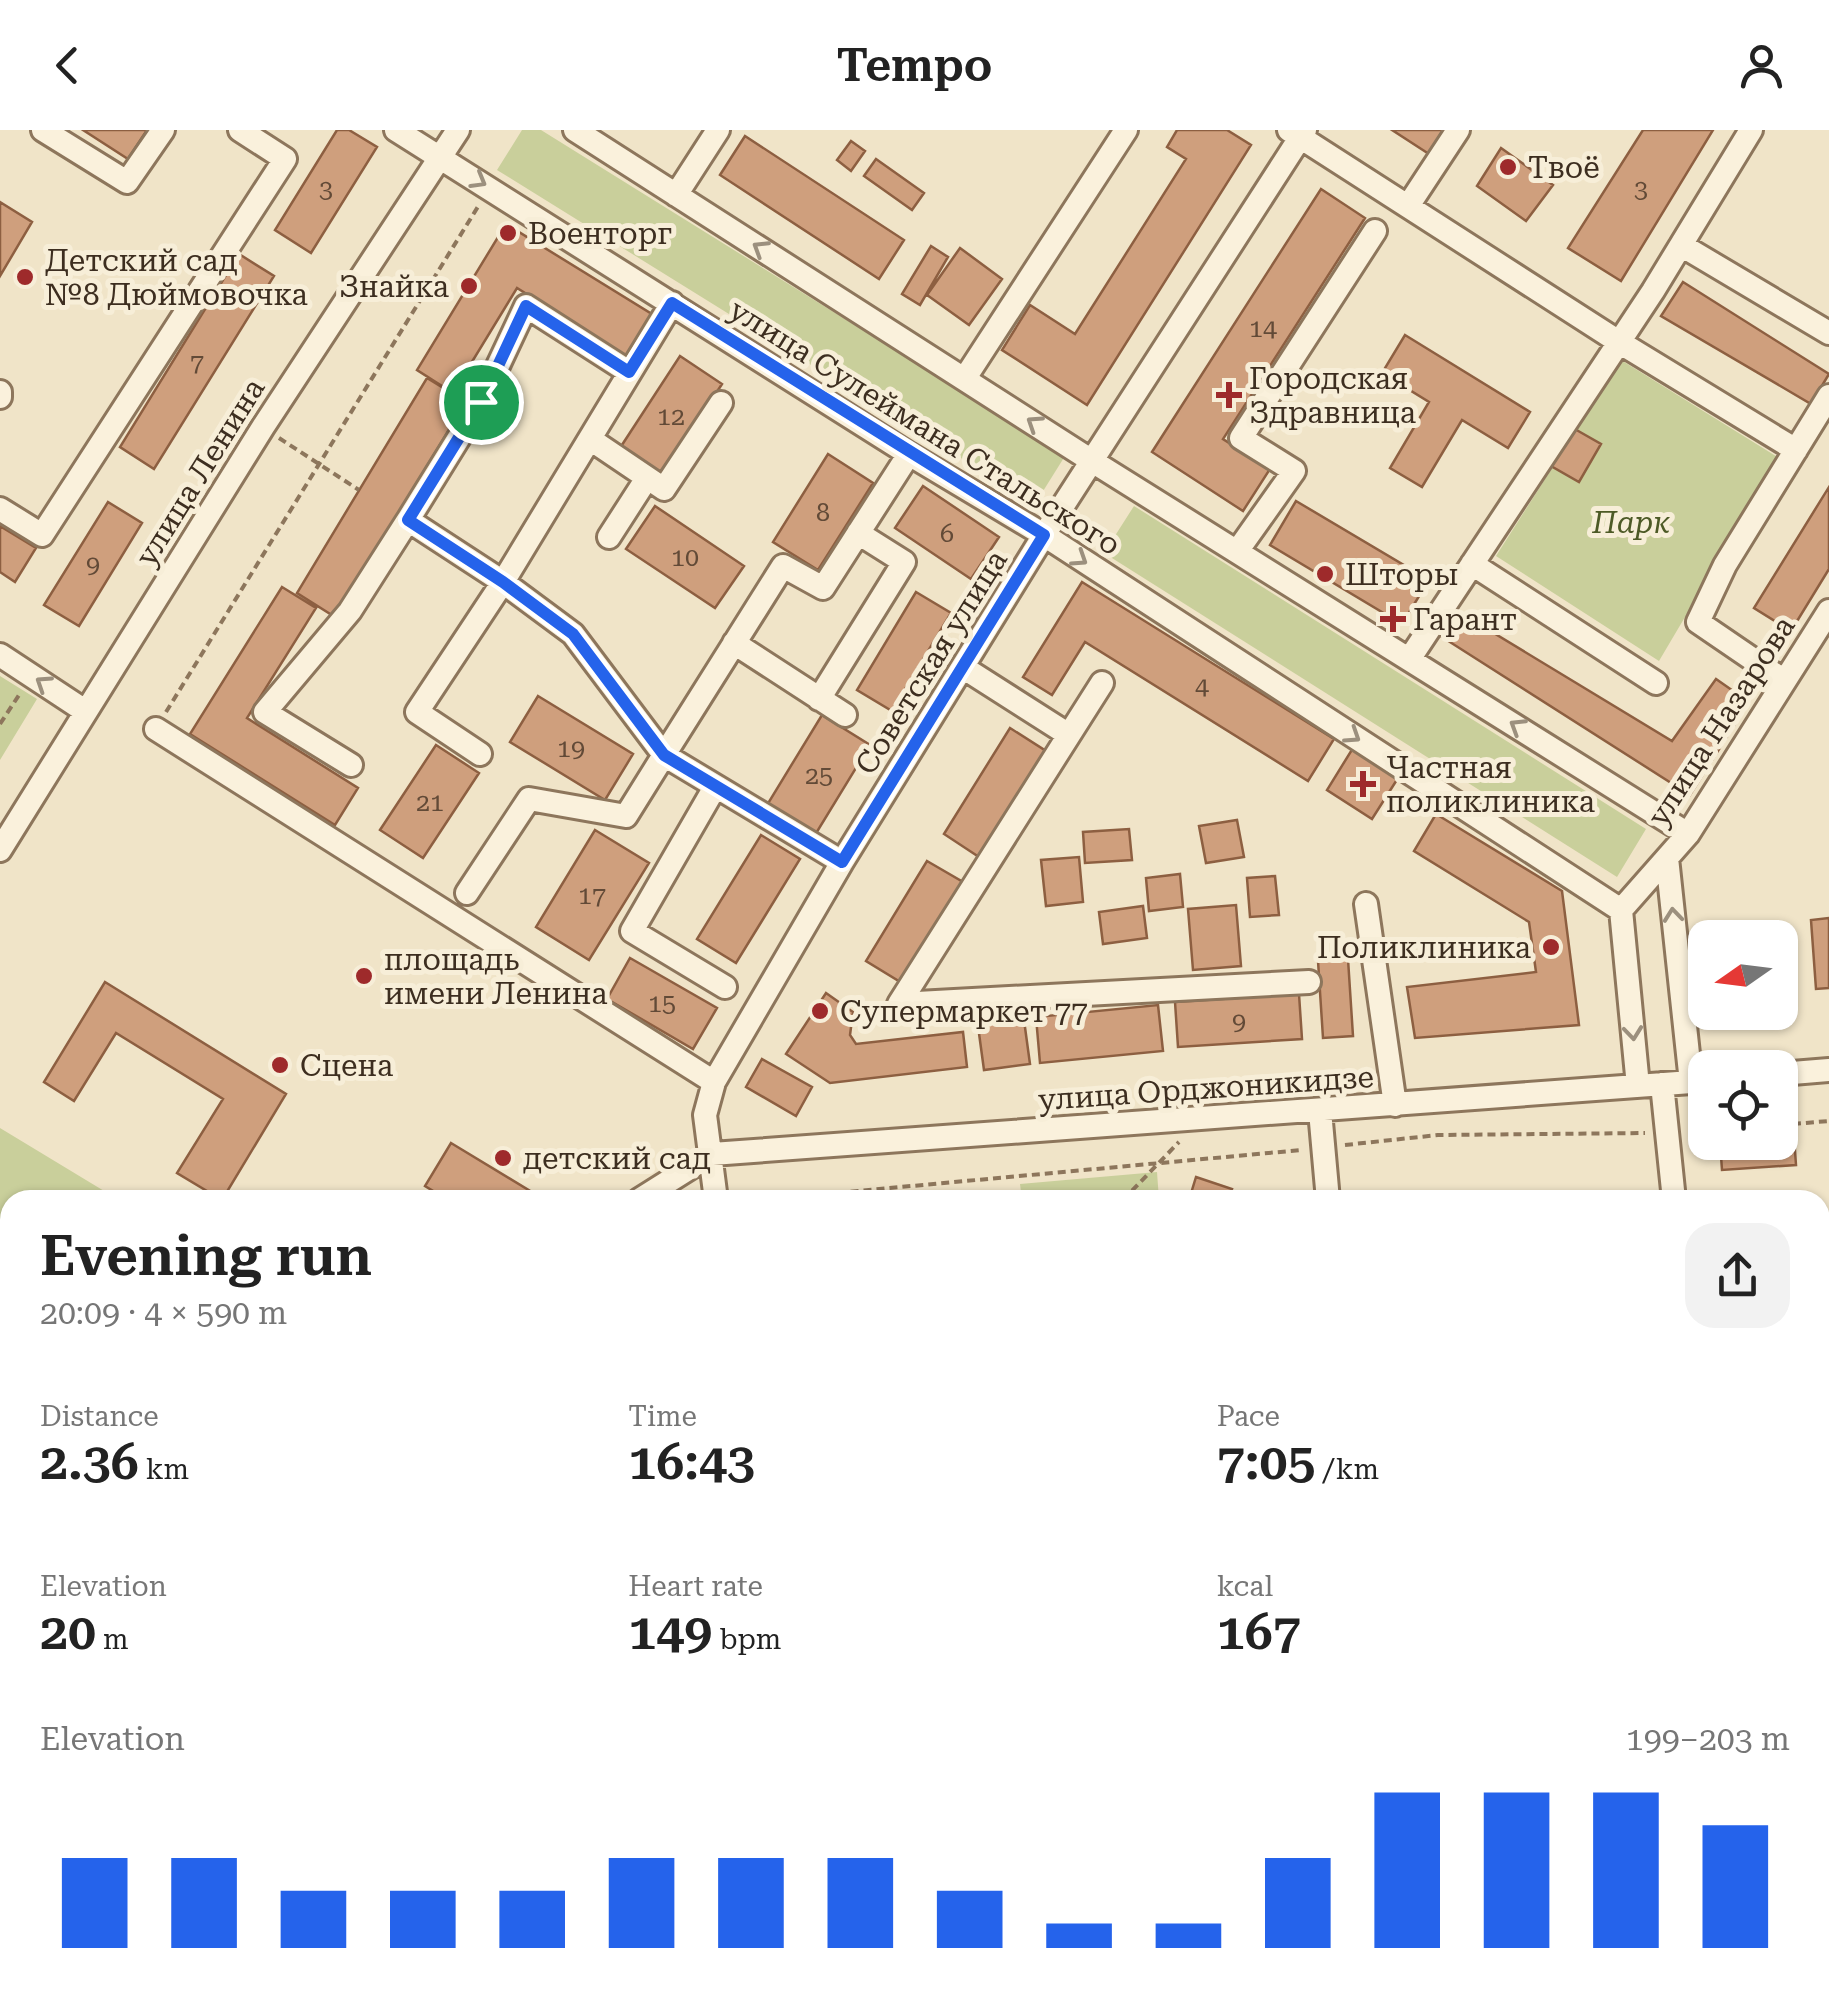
<!DOCTYPE html>
<html lang="en">
<head>
<meta charset="utf-8">
<style>
	body { margin:0; font-family:"Roboto Serif",serif; background:#f2f2f2; color:#222; height:100vh; display:flex; flex-direction:column; font-size:38px; white-space:nowrap }
	* { box-sizing:border-box; margin:0 }
	p { font-size:32px; color:#767676 }
	.icon { flex:none; width:55px; height:55px; fill:none; stroke:currentColor; stroke-width:2; stroke-linecap:round; stroke-linejoin:round }
	.map { position:relative; flex:1; overflow:hidden }
	.panel { position:absolute; left:0px; top:1060px; width:1830px; height:812px; display:flex; flex-direction:column; background:#fff; border-radius:30px 30px 0 0; box-shadow:0 2px 8px #0004 }
	.panel>* { flex:none }
	.needle { width:65px; rotate:256deg }
	.buttons { position:absolute; left:1688px; top:790px; display:grid; gap:20px }
	.buttons a { display:grid; place-items:center; width:110px; height:110px; border-radius:20px; background:#fff; box-shadow:0 2px 8px #0004; font-size:50px }
	.pin { position:absolute; display:grid; place-items:center; width:85px; height:85px; color:#fff; margin:-42px; border:5px solid #fff; border-radius:50%; box-shadow:0 2px 10px #0007 }
	.round { display:grid; place-items:center; flex:none; width:105px; height:105px; border-radius:30px; background:#f2f2f2 }
	.head { display:flex; align-items:center; justify-content:space-between; height:170px; padding:0 40px }
	h1 { font-size:55px; font-weight:600; line-height:75px }
	.stats { display:grid; grid-template-columns:repeat(3,1fr); gap:15px; height:170px; padding:10px 40px }
	.stats div { display:grid; align-content:center }
	.stats b { font-size:50px; font-weight:600 }
	.stats small { font-size:28px; font-weight:400 }
	.stats p { font-size:28px }
	.chart { height:280px; padding:20px 40px }
	.chart p { display:flex; justify-content:space-between }
	.chart svg { width:100%; height:180px; margin-top:10px; stroke:#2563eb; stroke-width:6 }
	header { display:flex; justify-content:space-between; align-items:center; height:130px; padding:0 40px; background:#fff; font-size:45px; font-weight:600 }
	.map>svg:first-child { display:block }
	.green { fill:#c9cf9b }
	.building { fill:#cf9f7d; stroke:#8d5f41; stroke-width:2.5 }
	.lines { fill:none; stroke-linecap:round; stroke-linejoin:round }
	.minor-casing { stroke:#8d765c; stroke-width:28 }
	.path { stroke:#8d765c; stroke-width:4; stroke-dasharray:8 5; stroke-linecap:butt }
	.minor { stroke:#faf1dc; stroke-width:22 }
	.oneway { stroke:#9c907e }
	.route-casing { stroke:#fff; stroke-width:20 }
	.route { stroke:#2563eb; stroke-width:12 }
	.poi-dot { fill:#9e2a2b; stroke:#f7eed8; stroke-width:4 }
	.labels { text-anchor:middle; dominant-baseline:central; stroke-width:10; stroke-linejoin:round; paint-order:stroke }
	.number-label { font-size:25px; fill:#624a37 }
	.poi-label { font-size:30px; fill:#3d2e20; stroke:#f7eed8; text-anchor:start }
	.street-label { font-size:30px; fill:#3d2e20; stroke:#f7eed8 }
	.park-label { font-size:30px; font-style:italic; fill:#4d5a26; stroke:#f7eed8 }
</style>
</head>
<body>
<header><svg class="icon" aria-label="back" viewBox="0 0 24 24"><path d="M15 5l-7 7 7 7"/></svg>Tempo<svg class="icon" aria-label="person" viewBox="0 0 24 24"><circle cx="12" cy="8" r="4"/><path d="M4 21q1-7 8-7t8 7"/></svg></header>
<div class="map">
<svg width="1829" height="1872" viewBox="0 0 1829 1872">
	<rect width="100%" height="100%" fill="#f0e4c8"/>
	<!-- green -->
	<path class="green" d="M522,0H541L1065,326L1035,374L497,40Z
		M1621,230L1779,328L1659,531L1496,426Z
		M1134,376L1646,699L1617,747L1104,423Z
		M0,546L37,569L0,630Z
		M0,998L119,1070H10V1150L0,1144Z
		M1157,1042L1159,1070H1022L1020,1054Z"/>
	<!-- building -->
	<path class="building" d="M83,0H147L128,29Z
		M337,0H349L377,17L311,123L275,100Z
		M1177,0H1227L1251,15L1087,275L1002,220L1030,175L1075,204L1186,29L1167,17Z
		M1392,0H1443L1429,24Z
		M1643,0H1713L1621,151L1568,118Z
		M745,6L904,110L879,149L720,45Z
		M851,11L865,21L851,41L837,30Z
		M1501,18L1553,55L1526,91L1477,56Z
		M876,29L924,63L912,80L864,46Z
		M1321,59L1365,88L1223,309L1270,339L1243,381L1152,322Z
		M0,72L32,92L0,146Z
		M506,94L655,186L629,228L517,158L453,263L417,240Z
		M931,116L948,127L920,175L902,164Z
		M960,118L1002,149L969,195L927,165Z
		M239,124L274,146L154,339L120,317Z
		M1683,152L1829,244L1811,274L1661,186Z
		M1405,205L1530,282L1508,318L1462,290L1422,357L1390,338L1429,272L1382,243Z
		M680,226L722,254L662,346L620,318Z
		M427,248L466,272L335,487L297,463Z
		M1573,298L1601,314L1579,352L1551,336Z
		M828,324L873,353L818,440L773,412Z
		M923,356L999,407L971,449L895,398Z
		M1829,357V439L1791,501L1754,478Z
		M1296,371L1429,450L1402,494L1270,415Z
		M108,372L142,393L79,496L44,475Z
		M655,376L744,436L715,478L626,419Z
		M0,396L36,418L15,452L0,442Z
		M1082,452L1334,609L1308,651L1085,512L1052,565L1023,547Z
		M282,457L316,478L247,588L358,658L335,695L190,604Z
		M916,462L951,483L892,581L857,560Z
		M1459,482L1672,611L1716,549L1749,572L1690,665L1442,507Z
		M538,566L633,624L605,670L510,612Z
		M822,585L870,615L815,705L767,675Z
		M1010,598L1046,621L979,727L944,704Z
		M436,615L479,643L423,728L380,700Z
		M1353,618L1398,648L1372,689L1327,660Z
		M1436,684L1562,761L1579,895L1415,908L1407,857L1536,842L1529,792L1414,721Z
		M1237,690L1244,727L1206,733L1199,696Z
		M1129,699L1132,730L1085,733L1083,702Z
		M595,700L649,733L589,830L536,797Z
		M761,705L800,729L736,833L697,809Z
		M1079,727L1083,772L1046,776L1041,730Z
		M927,731L963,752L902,853L866,831Z
		M1180,744L1183,777L1149,781L1146,748Z
		M1275,746L1279,785L1250,787L1247,748Z
		M1236,775L1241,836L1193,840L1188,779Z
		M1143,776L1147,808L1103,814L1099,782Z
		M1829,788V858L1816,859L1811,790Z
		M630,828L717,878L693,919L607,869Z
		M1348,829L1353,906L1323,908L1318,831Z
		M105,852L286,964L222,1070L177,1043L223,969L116,903L74,971L44,952Z
		M826,863L853,882L850,905L856,914L963,902L967,937L830,953L786,924Z
		M1299,864L1302,909L1178,917L1175,872Z
		M1158,875L1163,921L1040,933L1036,887Z
		M1024,890L1030,934L984,940L978,896Z
		M762,929L812,957L796,986L746,957Z
		M1794,1006L1796,1035L1722,1040L1720,1012H1780V1007Z
		M451,1013L545,1070H448L425,1056Z
		M1196,1047L1232,1059L1228,1070H1189Z
		M0,1222L10,1228V1285L0,1278Z
		M0,1382L10,1388V1435L0,1451Z
		M3,1578L10,1582V1624L0,1618V1583Z
		M1829,1768V1872H1803V1862H1820V1769Z
		M256,1862H300L301,1872H256Z
		M601,1862H648V1872H602Z
		M696,1862H726L727,1872H696Z
		M1541,1862H1585L1586,1872H1542Z
		M1677,1862H1723L1724,1872H1678Z
		M51,1865L52,1872H6L5,1868Z"/>
	<g class="lines">
		<defs>
			<path id="minor" d="M43,0L127,52L163,0
				M396,0L909,324L1044,405L1621,780
				M575,0L1092,331L1688,704
				M1289,0L1619,212L1796,320
				M676,65L718,0
				M1408,76L1458,0
				M1681,115L1829,203
				M965,248L1126,0
				M0,262V267
				M590,309L664,359L721,273
				M0,379L42,405L285,29L240,0
				M609,407L647,348
				M1238,420L1294,341L1241,308L1375,101
				M1472,434L1656,553
				M734,513L845,585
				M0,525L85,581
				M1410,528L1653,161L1751,0
				M964,538L1069,605L899,874L1309,852
				M1783,550L1698,492L1725,435L1829,266
				M819,569L904,432L858,403
				M156,599L714,952
				M1069,605L1102,553
				M480,624L417,582L503,452L672,173
				M351,635L265,582L350,481L408,390
				M715,657L632,801L725,857
				M0,720L263,297L458,0
				M1667,728L1691,952
				M842,732L664,625L783,436L823,458L909,324
				M467,763L529,669L626,686L664,625L573,504L503,452L408,390L481,272L526,176L629,242
				M1366,774L1395,975
				M1780,944L1829,940
				M1662,954L1674,1070
				M1638,956L1621,780L1688,704L1829,481
				M1320,981L1328,1070
				M639,1070L712,1024L1705,951
				M716,1070L705,985L714,952L842,732L1044,405L1305,0
				M0,1305L10,1311
				M8,1855H10
				M64,1862L65,1872
				M227,1862L229,1872
				M315,1862L316,1872
				M576,1862V1872
				M778,1862L779,1872
				M1099,1862V1872
				M1526,1862V1872
				M1636,1862L1637,1872
				M1756,1862L1757,1872"/>
		</defs>
		<!-- minor casing -->
		<use href="#minor" class="minor-casing"/>
		<!-- path -->
		<path class="path" d="M279,308L359,360
			M166,582L479,75
			M0,594L19,565
			M1780,995L1829,991
			M1690,1001L1705,1000
			M1345,1015L1438,1005L1645,1003
			M760,1070L1301,1020
			M1123,1070L1179,1012
			M1820,1760L1829,1759"/>
		<!-- minor -->
		<use href="#minor" class="minor"/>
	</g>
	<!-- one-way arrows -->
	<defs><path id="oneway-chevron" d="M-2-3.5L2.5 0L-2 3.5" fill="none" stroke-width="1.6" stroke-linecap="round" stroke-linejoin="round" transform="scale(2.5)"/></defs>
	<g class="oneway">
		<use href="#oneway-chevron" transform="translate(479 51) rotate(30)"/>
		<use href="#oneway-chevron" transform="translate(760 118) rotate(-148)"/>
		<use href="#oneway-chevron" transform="translate(1034 293) rotate(-147)"/>
		<use href="#oneway-chevron" transform="translate(1080 429) rotate(33)"/>
		<use href="#oneway-chevron" transform="translate(43 553) rotate(-147)"/>
		<use href="#oneway-chevron" transform="translate(1517 596) rotate(-148)"/>
		<use href="#oneway-chevron" transform="translate(1353 606) rotate(33)"/>
		<use href="#oneway-chevron" transform="translate(1673 785) rotate(-96)"/>
		<use href="#oneway-chevron" transform="translate(1633 903) rotate(84)"/>
	</g>
	<g class="lines">
		<defs>
			<path id="route" d="M672,173L1044,405L842,732L664,625L573,504L503,452L408,390L481,272L526,176L629,242Z"/>
		</defs>
		<!-- route casing -->
		<use href="#route" class="route-casing"/>
		<!-- route -->
		<use href="#route" class="route"/>
	</g>
	<!-- markers -->
	<g class="poi-dot">
		<circle cx="1508" cy="37" r="10"/>
		<circle cx="508" cy="103" r="10"/>
		<circle cx="25" cy="147" r="10"/>
		<circle cx="469" cy="156" r="10"/>
		<path d="M1224 250h10v10h10v10h-10v10h-10v-10h-10v-10h10z"/>
		<circle cx="1325" cy="444" r="10"/>
		<path d="M1388 474h10v10h10v10h-10v10h-10v-10h-10v-10h10z"/>
		<path d="M1358 639h10v10h10v10h-10v10h-10v-10h-10v-10h10z"/>
		<circle cx="1551" cy="817" r="10"/>
		<circle cx="364" cy="846" r="10"/>
		<circle cx="820" cy="881" r="10"/>
		<circle cx="280" cy="935" r="10"/>
		<circle cx="503" cy="1028" r="10"/>
	</g>
	<g class="labels">
		<!-- number labels -->
		<g class="number-label">
			<text x="326" y="59">3</text>
			<text x="1641" y="59">3</text>
			<text x="1263" y="198">14</text>
			<text x="197" y="232">7</text>
			<text x="671" y="286">12</text>
			<text x="823" y="382">8</text>
			<text x="947" y="403">6</text>
			<text x="685" y="427">10</text>
			<text x="93" y="434">9</text>
			<text x="1202" y="556">4</text>
			<text x="571" y="618">19</text>
			<text x="819" y="645">25</text>
			<text x="430" y="672">21</text>
			<text x="592" y="765">17</text>
			<text x="662" y="873">15</text>
			<text x="1239" y="891">9</text>
		</g>
		<!-- poi labels -->
		<g class="poi-label">
			<text x="1528" y="37">Твоё</text>
			<text x="528" y="103">Военторг</text>
			<text x="45" y="130">Детский сад<tspan x="45" dy="34">№8 Дюймовочка</tspan></text>
			<text x="449" y="156" text-anchor="end">Знайка</text>
			<text x="1249" y="248">Городская<tspan x="1249" dy="34">Здравница</tspan></text>
			<text x="1345" y="444">Шторы</text>
			<text x="1413" y="489">Гарант</text>
			<text x="1386" y="637">Частная<tspan x="1386" dy="34">поликлиника</tspan></text>
			<text x="1531" y="817" text-anchor="end">Поликлиника</text>
			<text x="384" y="829">площадь<tspan x="384" dy="34">имени Ленина</tspan></text>
			<text x="840" y="881">Супермаркет 77</text>
			<text x="300" y="935">Сцена</text>
			<text x="523" y="1028">детский сад</text>
		</g>
		<!-- street labels -->
		<g class="street-label">
			<text transform="translate(925 297) rotate(32)">улица Сулеймана Стальского</text>
			<text transform="translate(200 342) rotate(-58)">улица Ленина</text>
			<text transform="translate(931 532) rotate(-58)">Советская улица</text>
			<text transform="translate(1721 591) rotate(-57)">улица Назарова</text>
			<text transform="translate(1206 958) rotate(-4)">улица Орджоникидзе</text>
		</g>
		<!-- park labels -->
		<g class="park-label">
			<text x="1631" y="392">Парк</text>
		</g>
	</g>
</svg>
<div class="buttons">
<a><svg class="needle" viewBox="-14 -14 28 28"><path d="M0-13l5 13h-10z" fill="#e53935"/><path d="M0 13l5-13h-10z" fill="#767676"/></svg></a>
<a><svg class="icon" aria-label="locate" viewBox="0 0 24 24"><circle cx="12" cy="12" r="6"/><path d="M12 2v4M12 18v4M2 12h4M18 12h4"/></svg></a>
</div>
<div class="pin" style="left:481px;top:272px;background:#1e9e55"><svg class="icon" aria-label="arrive" viewBox="0 0 24 24"><path d="M6 21V4h12l-3 4 3 4H6"/></svg></div>
<section class="panel">
<div class="head"><div><h1>Evening run</h1><p>20:09 · 4 × 590 m</p></div><a class="round"><svg class="icon" aria-label="share" viewBox="0 0 24 24"><path d="M12 15V3M7 8l5-5 5 5M5 13v7h14v-7"/></svg></a></div>
<div class="stats">
<div><p>Distance</p><b>2.36<small> km</small></b></div>
<div><p>Time</p><b>16:43</b></div>
<div><p>Pace</p><b>7:05<small> /km</small></b></div>
</div>
<div class="stats">
<div><p>Elevation</p><b>20<small> m</small></b></div>
<div><p>Heart rate</p><b>149<small> bpm</small></b></div>
<div><p>kcal</p><b>167</b></div>
</div>
<div class="chart"><p><span>Elevation</span>199–203 m</p>
<svg viewBox="0 0 160 44" preserveAspectRatio="none"><path d="M5 44V22M15 44V22M25 44V30M35 44V30M45 44V30M55 44V22M65 44V22M75 44V22M85 44V30M95 44V38M105 44V38M115 44V22M125 44V6M135 44V6M145 44V6M155 44V14"/></svg>
</div>
</section>
</div>
</body>
</html>
